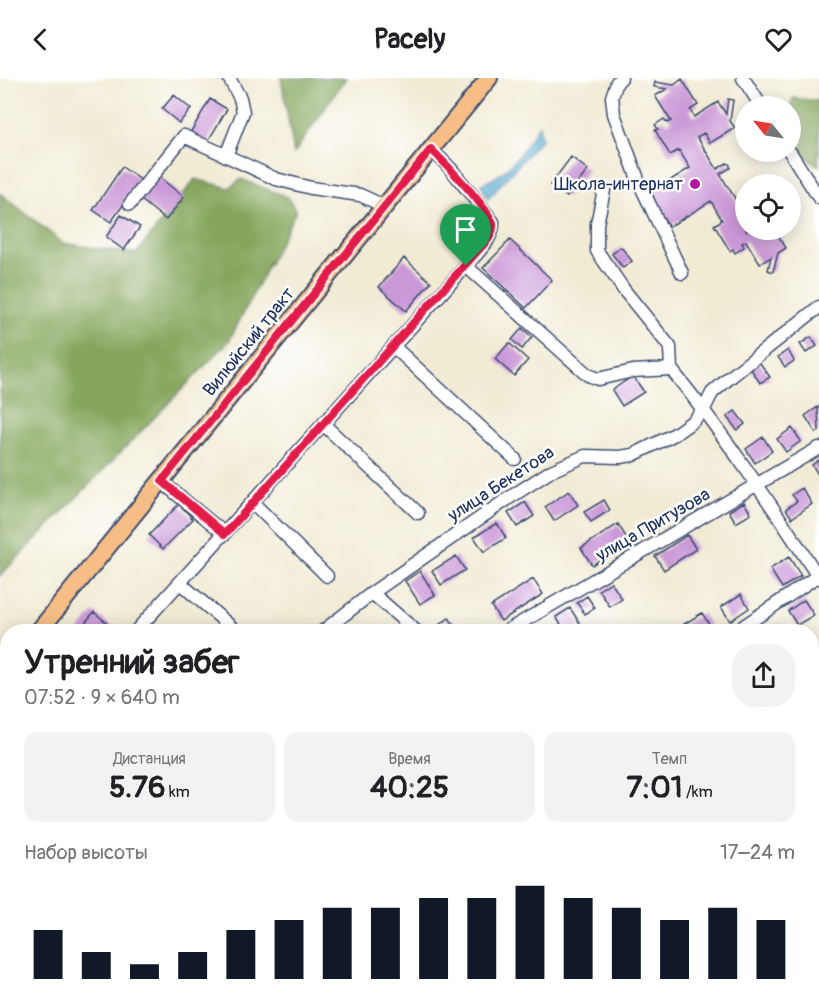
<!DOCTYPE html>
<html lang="ru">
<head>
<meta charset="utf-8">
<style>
	body { margin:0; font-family:Pangolin,sans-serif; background:#f2f2f2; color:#202124; height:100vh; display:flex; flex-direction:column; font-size:22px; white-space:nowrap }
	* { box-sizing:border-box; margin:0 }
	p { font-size:20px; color:#757577 }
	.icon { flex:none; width:33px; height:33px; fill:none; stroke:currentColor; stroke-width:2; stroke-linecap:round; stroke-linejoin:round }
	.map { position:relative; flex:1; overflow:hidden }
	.sheet { position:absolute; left:0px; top:546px; width:819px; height:384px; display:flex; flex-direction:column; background:#fff; border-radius:24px 24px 0 0; box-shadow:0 3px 15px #0003 }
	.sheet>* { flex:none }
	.needle { width:39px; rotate:300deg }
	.controls { position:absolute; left:735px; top:18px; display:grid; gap:12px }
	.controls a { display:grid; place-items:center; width:66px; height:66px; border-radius:50%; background:#fff; box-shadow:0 3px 15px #0003; font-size:30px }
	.pin { position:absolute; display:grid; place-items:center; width:51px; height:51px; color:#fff; margin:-62px -26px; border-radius:50% 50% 50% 0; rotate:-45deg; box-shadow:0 0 6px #0007 }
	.pin .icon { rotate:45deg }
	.round { display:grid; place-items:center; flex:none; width:63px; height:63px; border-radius:24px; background:#f2f2f2 }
	.overview { display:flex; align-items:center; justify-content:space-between; height:102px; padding:0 24px }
	h1 { font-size:33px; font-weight:700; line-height:45px }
	.stats { display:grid; grid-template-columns:repeat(3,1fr); gap:9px; height:102px; padding:6px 24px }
	.stats div { display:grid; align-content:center; border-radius:15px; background:#f2f2f2; text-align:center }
	.stats b { font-size:30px; font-weight:700 }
	.stats small { font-size:16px; font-weight:400 }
	.stats p { font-size:16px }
	.chart { height:168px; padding:12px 24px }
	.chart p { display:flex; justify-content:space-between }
	.chart svg { width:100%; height:108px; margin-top:6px; stroke:#111827; stroke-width:6 }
	header { display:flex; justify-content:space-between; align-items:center; height:78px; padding:0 24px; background:#fff; font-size:27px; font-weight:700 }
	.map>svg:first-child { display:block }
	.built { fill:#e1d4f3 }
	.forest { fill:#85a65b; stroke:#506a5c; stroke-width:1.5 }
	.water { fill:#53abd0; stroke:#376d97; stroke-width:1.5 }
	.building { fill:#cb98d8 }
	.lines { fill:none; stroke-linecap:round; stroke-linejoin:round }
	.minor-casing { stroke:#3b4b70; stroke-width:15 }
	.major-casing { stroke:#3b4b70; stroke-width:20 }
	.minor { stroke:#fff; stroke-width:12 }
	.major { stroke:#f6be86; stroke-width:16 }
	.route-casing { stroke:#fff; stroke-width:12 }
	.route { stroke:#e11d48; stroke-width:8 }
	.poi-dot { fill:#b5179e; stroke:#fff; stroke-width:2 }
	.labels { text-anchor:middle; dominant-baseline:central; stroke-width:5; stroke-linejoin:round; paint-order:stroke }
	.poi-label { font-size:18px; fill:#1b2f5e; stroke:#fff; text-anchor:end }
	.street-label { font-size:18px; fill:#1b2f5e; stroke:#fff }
</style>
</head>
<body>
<header><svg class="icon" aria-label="back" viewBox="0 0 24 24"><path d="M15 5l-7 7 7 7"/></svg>Pacely<svg class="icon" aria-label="heart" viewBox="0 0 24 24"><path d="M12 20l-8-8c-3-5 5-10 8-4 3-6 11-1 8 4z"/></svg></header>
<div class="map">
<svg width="819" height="930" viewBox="0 0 819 930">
	<rect width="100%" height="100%" fill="#fff"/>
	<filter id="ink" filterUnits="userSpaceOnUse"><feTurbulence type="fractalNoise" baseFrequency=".0167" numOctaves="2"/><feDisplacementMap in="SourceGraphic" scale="12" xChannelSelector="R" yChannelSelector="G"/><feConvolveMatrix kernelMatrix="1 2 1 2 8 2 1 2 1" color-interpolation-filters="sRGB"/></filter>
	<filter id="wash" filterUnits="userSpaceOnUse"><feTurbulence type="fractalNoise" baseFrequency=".008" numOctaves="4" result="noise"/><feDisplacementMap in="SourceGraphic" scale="24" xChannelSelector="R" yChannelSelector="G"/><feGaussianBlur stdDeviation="1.35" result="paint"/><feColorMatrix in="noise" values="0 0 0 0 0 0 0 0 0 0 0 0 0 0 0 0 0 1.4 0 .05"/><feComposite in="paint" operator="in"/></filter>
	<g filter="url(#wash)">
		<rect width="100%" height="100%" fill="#f1ebd4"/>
		<!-- built -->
		<path class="built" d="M7,656V758L0,763V662Z"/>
		<!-- forest -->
		<path class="forest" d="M281,0H346L294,75Z
			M793,20L819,23V88C794,75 786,47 793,20Z
			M195,101L229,110L241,101L288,119L296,133L229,263L0,498V115L63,165L136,176Z"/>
		<!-- water -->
		<path class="water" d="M539,47L541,61L488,121L481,106C508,98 525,69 539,47Z"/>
		<g id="blocks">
			<!-- building -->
			<path class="building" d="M682,1L698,27L690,32L694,39L718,24L726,36L728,21L733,22L730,43L735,50L710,65L704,55L697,59L717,91L727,85L730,87V90L720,96L741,130L746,127V152H775L786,170L778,175L773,194L768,192L771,179L760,186L746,163L742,165L744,169L735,175L733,171L730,173L714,147L722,142L711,123L669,149L648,116L690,90L679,72L670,77L655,52L658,51L655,47L664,41L667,45L671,43L655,18L667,11L654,9L655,4L674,7Z
				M174,17L191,31L179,45L162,31Z
				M210,21L227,31L207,65L190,55Z
				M571,79L588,92L567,119L550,107Z
				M122,89L141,102L111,144L93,132Z
				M159,99L184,119L166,142L141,122Z
				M121,137L140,149L124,172L106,159Z
				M510,162L552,202L526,230L483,190Z
				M621,169L632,183L623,190L612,176Z
				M404,180L431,204L406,233L379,209Z
				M522,250L532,259L522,271L512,262Z
				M811,259L817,268L806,275L800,266Z
				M509,265L528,282L514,298L495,281Z
				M788,272L794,283L785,289L778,279Z
				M760,285L770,299L760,305L751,291Z
				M633,298L644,314L622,328L612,312Z
				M818,329L819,353L816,355L805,338Z
				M735,333L745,346L737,352L727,339Z
				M792,350L801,363L786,374L777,361Z
				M763,359L772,373L755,385L746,371Z
				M819,382V398L812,387Z
				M802,410L812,426L792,440L786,431L797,423L792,417Z
				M569,413L578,427L554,443L545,429Z
				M604,422L610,432L591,444L584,434Z
				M525,424L534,438L517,449L508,435Z
				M744,424L751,436L736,445L729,433Z
				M179,426L193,441L163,471L149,457Z
				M497,445L506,460L484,474L474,459Z
				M618,446L629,464L592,487L581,470Z
				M687,457L696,471L664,492L655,478Z
				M456,478L465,492L441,507L432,493Z
				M789,479L801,498L782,510L770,491Z
				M420,493L435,517L420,526L405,503Z
				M533,501L543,516L501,543L491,528Z
				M611,504L622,521L610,529L599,512Z
				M741,516L749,530L730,543L721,529Z
				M587,518L595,530L585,536L577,525Z
				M804,522L814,537L797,547L788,533Z
				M570,530L581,547L571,554H566L556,539Z
				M94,534L113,550L110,554H77Z
				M702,535L713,552L689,554L684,546Z
				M449,540L458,552L455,554H435L433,551Z
				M776,546L781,554H764Z
				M817,605L819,608V626L817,627L812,619V608Z
				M812,680L819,692V694L812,699Z
				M819,704V717L816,719L812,709Z
				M5,827L8,831V840L0,846V831Z
				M819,863V883L812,871V868Z
				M208,922H227L228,930H208Z
				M270,922H292V925L271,929Z
				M411,922H414L419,930H400Z
				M619,922H648V924L620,926Z
				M721,922H739L741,928L737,930H718L715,925Z"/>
		</g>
	</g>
	<g filter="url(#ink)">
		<use href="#blocks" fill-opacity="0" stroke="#3b4b70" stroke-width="1.5"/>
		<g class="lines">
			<defs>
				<path id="minor" d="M621,0L617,4L612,19L614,36L639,104L682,195
					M743,0L761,28
					M431,71L451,91L493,144C494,161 476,176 466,188
					M790,74L819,120
					M226,78L243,34L240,20L229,0
					M604,112L597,146V173L624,212L670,269L671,291
					M130,126L184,58L276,101L311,110L360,117L384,128
					M393,268L515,381
					M323,346L418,435
					M161,403L225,456
					M253,425L327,498
					M180,505L237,554
					M372,515L417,554
					M135,554L466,188L588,297L598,301L633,293L671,291C725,357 772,428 819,500
					M322,554L372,515L509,420L551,393L585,378L620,379L633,377L675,356L693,343L704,331L712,315L728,301L819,229
					M505,554L819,370
					M735,554L819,497
					M812,647L819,642
					M812,765L819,760
					M0,804L8,799
					M5,930L9,922
					M376,930L387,922"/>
				<path id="major" d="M38,554L489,0
					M0,599L8,591
					M812,917L819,912
					M788,930L801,922"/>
			</defs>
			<!-- minor casing -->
			<use href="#minor" class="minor-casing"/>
			<!-- major casing -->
			<use href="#major" class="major-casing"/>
			<!-- minor -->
			<use href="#minor" class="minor"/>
			<!-- major -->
			<use href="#major" class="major"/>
		</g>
	</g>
	<g class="lines" filter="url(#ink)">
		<defs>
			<path id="route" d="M431,71C444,84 489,131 493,146C494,152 491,155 489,160L225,456L162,403Z"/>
		</defs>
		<!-- route casing -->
		<use href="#route" class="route-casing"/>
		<!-- route -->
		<use href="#route" class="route"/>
	</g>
	<!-- markers -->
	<circle class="poi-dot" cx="695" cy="106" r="6"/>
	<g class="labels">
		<!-- poi labels -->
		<g class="poi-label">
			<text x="683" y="106">Школа-интернат</text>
		</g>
		<!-- street labels -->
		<g class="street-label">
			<text transform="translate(249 264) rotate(-51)">Вилюйский тракт</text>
			<text transform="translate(501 406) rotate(-33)">улица Бекетова</text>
			<text transform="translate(653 447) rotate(-30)">улица Притузова</text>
		</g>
	</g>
</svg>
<div class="controls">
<a><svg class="needle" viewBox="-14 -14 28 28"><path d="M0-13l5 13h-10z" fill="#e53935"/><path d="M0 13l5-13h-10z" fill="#757577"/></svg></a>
<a><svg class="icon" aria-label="locate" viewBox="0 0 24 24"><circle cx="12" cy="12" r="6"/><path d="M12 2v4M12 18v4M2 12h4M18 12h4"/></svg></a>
</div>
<div class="pin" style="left:466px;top:188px;background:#1e9e55"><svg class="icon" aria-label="arrive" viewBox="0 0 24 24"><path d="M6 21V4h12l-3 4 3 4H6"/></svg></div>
<section class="sheet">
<div class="overview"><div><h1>Утренний забег</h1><p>07:52 · 9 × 640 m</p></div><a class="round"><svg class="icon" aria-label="share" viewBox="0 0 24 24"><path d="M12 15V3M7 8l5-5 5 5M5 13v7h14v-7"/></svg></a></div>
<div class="stats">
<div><p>Дистанция</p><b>5.76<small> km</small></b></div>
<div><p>Время</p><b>40:25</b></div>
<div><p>Темп</p><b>7:01<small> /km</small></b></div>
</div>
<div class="chart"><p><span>Набор высоты</span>17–24 m</p>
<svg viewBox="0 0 160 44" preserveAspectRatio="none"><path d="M5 44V24M15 44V33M25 44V38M35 44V33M45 44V24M55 44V20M65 44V15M75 44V15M85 44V11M95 44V11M105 44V6M115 44V11M125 44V15M135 44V20M145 44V15M155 44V20"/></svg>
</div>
</section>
</div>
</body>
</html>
